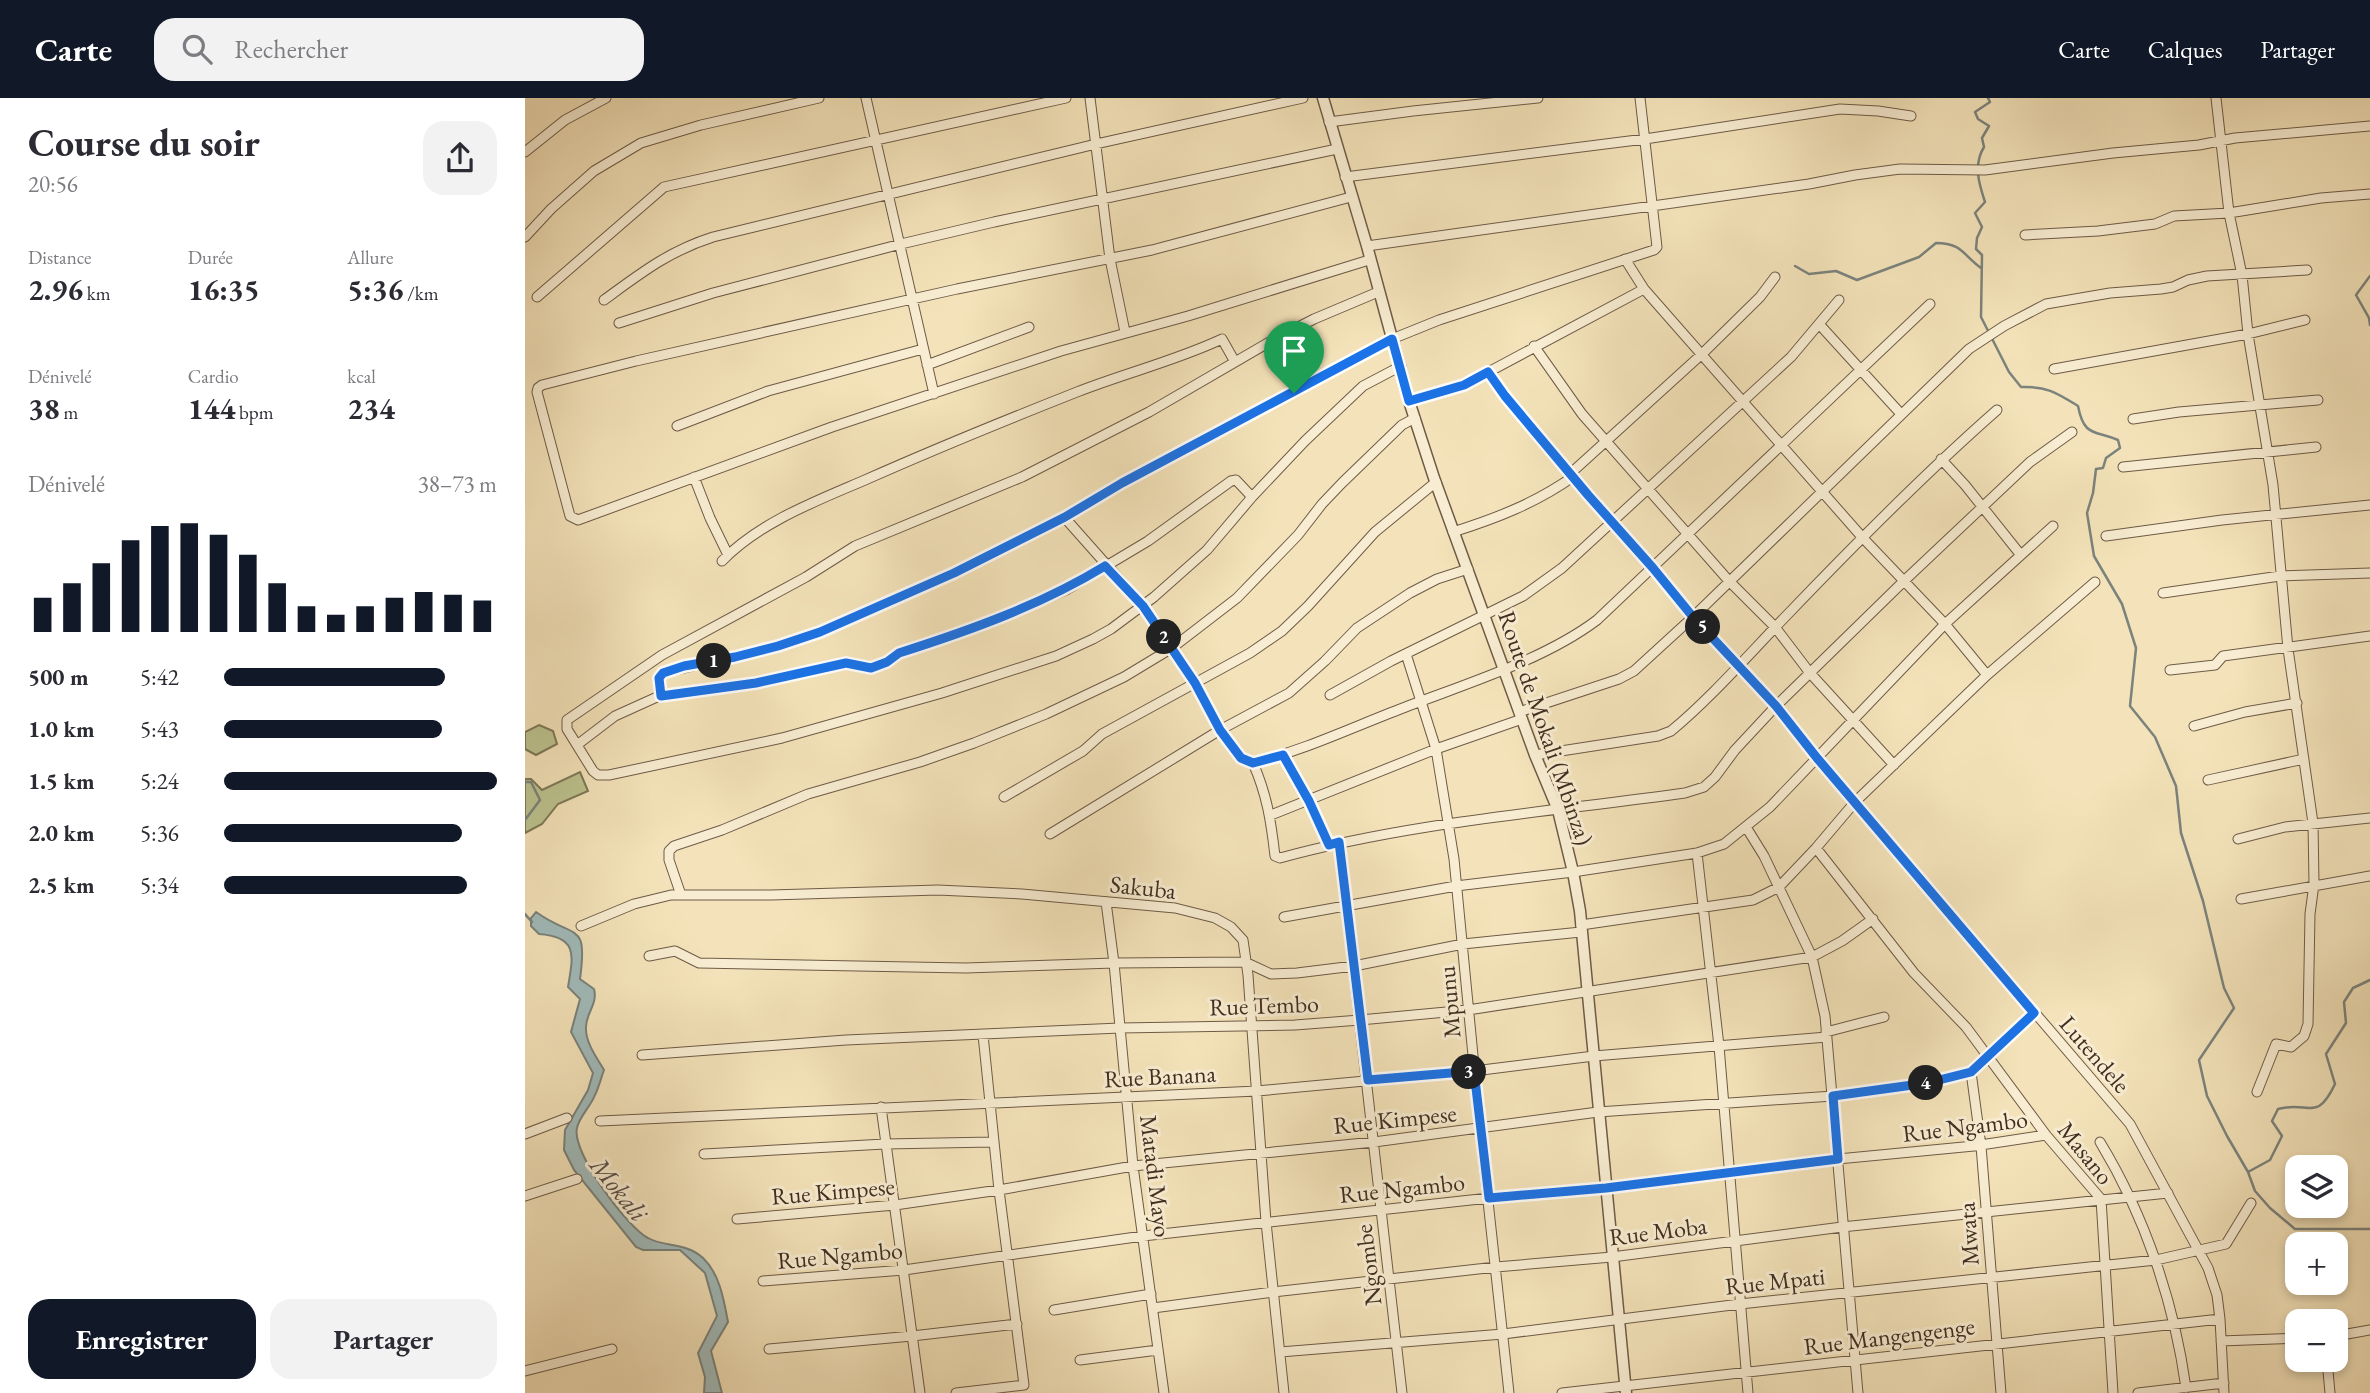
<!DOCTYPE html>
<html lang="fr">
<head>
<meta charset="utf-8">
<style>
	body { margin:0; font-family:"EB Garamond",serif; background:#f2f2f3; color:#2b2b33; height:100vh; display:flex; flex-direction:column; font-size:26px; white-space:nowrap }
	* { box-sizing:border-box; margin:0 }
	p { font-size:23px; color:#7c7c81 }
	.icon { flex:none; width:38px; height:38px; fill:none; stroke:currentColor; stroke-width:2; stroke-linecap:round; stroke-linejoin:round }
	.map { position:relative; flex:1; overflow:hidden }
	.side { display:flex; flex-direction:column; background:#fff; width:525px }
	.side>* { flex:none }
	.buttons { position:absolute; left:1760px; top:1057px; display:grid; gap:14px }
	.buttons a { display:grid; place-items:center; width:63px; height:63px; border-radius:14px; background:#fff; box-shadow:0 4px 10px #0003; font-size:35px }
	.pin { position:absolute; display:grid; place-items:center; width:60px; height:60px; color:#fff; margin:-72px -30px; border-radius:50% 50% 50% 0; rotate:-45deg; box-shadow:0 0 7px #0007 }
	.pin .icon { rotate:45deg }
	.km { position:absolute; width:35px; height:35px; margin:-18px; border-radius:50%; background:#222; color:#fff; font-size:19px; line-height:35px; text-align:center }
	.round { display:grid; place-items:center; flex:none; width:74px; height:74px; border-radius:21px; background:#f2f2f3 }
	.overview { display:flex; align-items:center; justify-content:space-between; height:119px; padding:0 28px }
	h1 { font-size:38px; font-weight:700; line-height:52px }
	.stats { display:grid; grid-template-columns:repeat(3,1fr); gap:10px; height:119px; padding:7px 28px }
	.stats div { display:grid; align-content:center }
	.stats b { font-size:30px; font-weight:700 }
	.stats small { font-size:19px; font-weight:400 }
	.stats p { font-size:19px }
	.chart { height:196px; padding:14px 28px }
	.chart p { display:flex; justify-content:space-between }
	.chart svg { width:100%; height:126px; margin-top:7px; stroke:#111827; stroke-width:6 }
	.button { display:flex; gap:14px; margin-top:auto; padding:14px 28px }
	.button a { flex:1; height:80px; border-radius:21px; background:#111827; color:#fff; font-size:28px; font-weight:700; line-height:80px; text-align:center }
	.button a+a { background:#f2f2f3; color:#2b2b33 }
	ul { padding:0 28px; list-style:none; font-size:23px }
	li { display:grid; grid-template-columns:112px 84px 1fr; align-items:center; height:52px }
	li i { height:18px; border-radius:9px; background:#111827 }
	header { display:flex; align-items:center; gap:42px; box-sizing:border-box; height:98px; padding:0 35px; background:#111827; color:#fff }
	header strong { font-size:33px }
	nav { display:flex; gap:38px; margin-inline-start:auto; font-size:24px }
	.search { width:490px; height:63px; background:#f2f2f3; display:flex; align-items:center; gap:18px; box-sizing:border-box; padding:0 24px; border-radius:21px; color:#7c7c81; font-size:26px }
	main { display:flex; flex:1; min-height:0 }
	.map>svg:first-child { display:block }
	.green { fill:#bcc38f; stroke:#7e7858; stroke-width:2 }
	.water { fill:#a1bbba; stroke:#7b837d; stroke-width:2 }
	.lines { fill:none; stroke-linecap:round; stroke-linejoin:round }
	.stream { stroke:#7b837d; stroke-width:2.5 }
	.minor-casing { stroke:#6e5b47; stroke-width:11 }
	.tertiary-casing { stroke:#6e5b47; stroke-width:13 }
	.minor { stroke:#f8edd2; stroke-width:9 }
	.tertiary { stroke:#f8edd2; stroke-width:10 }
	.route-casing { stroke:#fff; stroke-width:14 }
	.route { stroke:#1a73e8; stroke-width:9 }
	.labels { text-anchor:middle; dominant-baseline:central; stroke-width:6; stroke-linejoin:round; paint-order:stroke }
	.street-label { font-size:24px; fill:#412e21; stroke:#f8edd2 }
	.water-label { font-size:26px; font-style:italic; fill:#595147; stroke:#f8edd2 }
</style>
</head>
<body>
<header>
<strong>Carte</strong>
<div class="search"><svg class="icon" aria-label="search" viewBox="0 0 24 24"><circle cx="10" cy="10" r="6"/><path d="M15 15l6 6"/></svg>Rechercher</div>
<nav><a>Carte</a><a>Calques</a><a>Partager</a></nav>
</header>
<main>
<section class="side">
<div class="overview"><div><h1>Course du soir</h1><p>20:56</p></div><a class="round"><svg class="icon" aria-label="share" viewBox="0 0 24 24"><path d="M12 15V3M7 8l5-5 5 5M5 13v7h14v-7"/></svg></a></div>
<div class="stats">
<div><p>Distance</p><b>2.96<small> km</small></b></div>
<div><p>Durée</p><b>16:35</b></div>
<div><p>Allure</p><b>5:36<small> /km</small></b></div>
</div>
<div class="stats">
<div><p>Dénivelé</p><b>38<small> m</small></b></div>
<div><p>Cardio</p><b>144<small> bpm</small></b></div>
<div><p>kcal</p><b>234</b></div>
</div>
<div class="chart"><p><span>Dénivelé</span>38–73 m</p>
<svg viewBox="0 0 160 44" preserveAspectRatio="none"><path d="M5 44V32M15 44V27M25 44V20M35 44V12M45 44V7M55 44V6M65 44V10M75 44V17M85 44V27M95 44V35M105 44V38M115 44V35M125 44V32M135 44V30M145 44V31M155 44V33"/></svg>
</div>
<ul>
<li><b>500 m</b>5:42<i style="width:81%"></i></li>
<li><b>1.0 km</b>5:43<i style="width:80%"></i></li>
<li><b>1.5 km</b>5:24<i style="width:100%"></i></li>
<li><b>2.0 km</b>5:36<i style="width:87%"></i></li>
<li><b>2.5 km</b>5:34<i style="width:89%"></i></li>
</ul>
<div class="button"><a>Enregistrer</a><a>Partager</a></div>
</section>
<div class="map">
<svg width="1845" height="1295" viewBox="0 0 1845 1295">
	<rect width="100%" height="100%" fill="#f4e3ba"/>
	<filter id="stains"><feTurbulence type="fractalNoise" baseFrequency=".00286" numOctaves="4"/><feColorMatrix values="0 0 0 0 .2 0 0 0 0 .09 0 0 0 0 .02 0 0 0 .5 -.17"/></filter>
	<radialGradient id="worn" r=".72"><stop offset=".6" stop-color="#630" stop-opacity="0"/><stop offset="1" stop-color="#630" stop-opacity=".3"/></radialGradient>
	<!-- green -->
	<path class="green" d="M14,627L28,633L32,646L11,657L0,651V634Z
		M55,674L63,693L33,706L17,726L0,735V681H6L17,692Z"/>
	<!-- water -->
	<path class="water" d="M11,814C50,842 63,822 55,881L69,891C73,906 61,915 61,929C60,944 72,960 79,972C76,980 74,989 70,997C66,1008 54,1019 52,1030C46,1054 102,1129 123,1140C138,1149 161,1144 178,1160C195,1176 199,1203 203,1224L186,1253L197,1295H179L180,1279L173,1255L192,1218L180,1175L155,1152H118L111,1149L49,1072L39,1052L40,1032L63,992L68,975L46,934L55,901L43,889C48,858 54,839 14,836L6,828V820Z"/>
	<g class="lines">
		<!-- stream -->
		<path class="stream" d="M1463,0L1465,4L1450,14L1453,21L1464,28L1457,40L1459,49C1448,67 1454,86 1460,104L1450,115L1457,129L1452,140L1451,151L1457,157L1456,219L1484,274L1496,289C1522,288 1532,295 1553,308C1559,339 1569,332 1593,342L1595,350L1581,360L1578,370L1571,371L1568,395L1562,415L1569,458L1597,506L1611,550L1605,608L1630,639L1651,688L1656,735L1678,803L1699,890L1709,910L1674,962L1682,998L1702,1038L1723,1074L1730,1093L1745,1110L1770,1131H1845
			M1270,168L1284,176L1311,173L1332,182L1394,159L1411,145C1437,145 1438,157 1456,170
			M1845,178L1831,197L1844,220L1845,227
			M0,684H6L15,702L0,722
			M0,816L7,824
			M1723,1074L1745,1062L1757,1038L1747,1023L1753,1011C1784,1002 1791,1026 1810,986L1801,956L1821,925L1819,904L1828,890L1845,882"/>
		<defs>
			<path id="minor" d="M341,0L409,296
				M565,0L585,161L600,234
				M1691,0L1704,115L1717,177L1723,236L1748,387L1763,551L1788,725L1789,786L1785,816L1783,926L1779,938L1766,949L1751,946L1732,994
				M804,24L888,13L1013,0
				M0,54L40,22L81,0
				M820,79L1120,41L1315,11L1353,13L1386,18
				M826,99L627,152L432,191L111,263L17,287L13,290L12,294L45,418L53,422L307,329L536,253L663,218L844,162
				M1500,137L1573,133L1630,126L1649,118L1704,115L1796,100L1845,96
				M0,139L26,111L69,73L116,45L176,27L294,0
				M842,148L1284,86L1330,77L1375,71L1460,72L1588,55L1674,47L1710,40L1845,28
				M1100,161L1119,191
				M853,194L789,221L748,242L624,314L497,379L330,448L281,479L137,557L42,622V631L68,673L73,677H84L257,640L417,595L531,558L568,541L586,531L629,499L682,452L727,399L780,343L838,288L876,268
				M12,199L139,89L541,0
				M79,202C116,175 144,153 188,139L571,46L778,0
				M94,225L188,195L376,146L469,124L812,51
				M1294,226L1376,316
				M1009,248L1057,316L1204,483L1250,529L1285,575L1369,667
				M402,267L504,229
				M1529,271L1723,236L1780,222
				M963,274L980,298L1063,397L1128,470L1168,519L1251,608L1292,660L1605,1026L1683,1170L1692,1197L1695,1221L1699,1295
				M884,303L939,287L1119,191L1337,439L1420,526L1462,577
				M1608,321L1654,314L1793,302
				M152,328L243,293L398,251
				M1416,361L1440,387L1495,456
				M1598,369L1791,349
				M1046,375L1177,256L1235,199L1250,179
				M169,379L185,420L203,457
				M540,420L618,508L670,585L695,632L716,660L728,665C742,697 746,723 750,758L755,760C887,724 1025,714 1160,695L1179,689L1190,679L1210,652L1251,608L1380,482L1505,364L1547,334
				M928,434C972,420 1011,405 1049,378
				M1581,438L1697,422L1845,407
				M197,463C235,424 291,403 340,382C410,351 481,322 552,294C600,275 650,263 697,241L710,264
				M1638,495L1755,478L1845,475
				M881,556L911,651L929,761L955,1030L984,1295
				M1645,572L1690,567L1698,558L1845,538
				M805,597L866,563L998,498L1037,470L1266,259L1314,202
				M137,599L134,581L138,575L253,548L295,534L429,475L540,420L597,385L867,241L914,222L1129,152L1132,149L1115,0
				M994,614L1094,581L1109,573L1168,519L1444,251L1479,228L1521,206L1585,195L1636,191L1648,189L1663,182L1682,178L1782,172
				M1669,628L1720,614L1772,605
				M52,647L90,618L132,599L231,585L321,565L346,570L362,564L375,555L466,524L541,492L623,443L706,383L711,382L727,399
				M758,657L784,703L804,747
				M1010,657L1133,638L1146,633C1186,600 1225,555 1262,517C1330,446 1398,377 1472,312
				M728,665C780,652 828,629 878,610C940,586 1019,562 1072,522L1405,206
				M1683,682L1779,661
				M479,699L558,653L577,636L725,555L757,533L783,508L850,434L911,384
				M746,717L911,651L997,621
				M1221,729L1239,758L1287,859L1300,918L1333,1295
				M525,736L695,632L764,595L800,563L832,530L885,495L912,481L943,471
				M1713,741L1760,729L1845,720
				M814,744L877,1295
				M1291,750L1389,875L1441,929L1521,1037L1576,1101L1588,1295
				M1172,755L1194,948L1223,1295
				M156,797L144,762V753L149,748L197,732L283,696L395,664L449,645L521,616L599,579L647,550L712,500L773,437L797,406L817,385L877,327L890,320
				M1716,801L1845,778
				M581,804L589,865L608,1068L639,1295
				M759,819L931,788L1048,774L1172,755L1199,746L1245,709L1420,526L1528,428
				M1056,827L1228,802L1254,789L1291,750L1330,704L1462,577L1570,484
				M56,828L109,806L146,797H246L413,792L497,796L650,810L690,820L706,829L718,842L723,877L741,1124L759,1295
				M124,858L150,853L174,865L441,870L589,865L720,864L746,876L772,875L829,868L938,846L1056,834
				M1301,934L1359,919
				M117,957L321,942L595,930L770,927L835,922L943,912L1287,859L1317,843L1348,821
				M1446,974L1456,1048L1476,1295
				M356,1009L395,1295
				M75,1023L732,993L949,973L1069,958L1302,939
				M0,1036L42,1020
				M1575,1044C1620,1118 1649,1204 1661,1290
				M179,1056L360,1046L468,1044
				M0,1098L52,1081
				M212,1121L370,1107L474,1092L608,1068L849,1044L1073,1014L1308,998L1402,985L1446,974L1509,915
				M238,1183L379,1172L618,1138L964,1100L1081,1090L1313,1061L1449,1048L1521,1037
				M628,1210L748,1194L971,1169L1087,1159L1317,1129L1643,1095
				M529,1212L626,1196
				M1811,1238L1845,1232
				M1696,1243L1773,1240
				M244,1251L387,1238L492,1226
				M755,1254L978,1236L1215,1206L1631,1162L1701,1146L1726,1105
				M555,1262L633,1252
				M1802,1262L1805,1295
				M0,1273L87,1251
				M431,1295L499,1287L474,1092L458,937
				M1037,1295L1695,1221
				M1613,1295L1699,1285"/>
			<path id="tertiary" d="M798,0L842,148L884,303L909,380L1010,657L1033,712L1048,774L1055,813L1101,1295"/>
		</defs>
		<!-- minor casing -->
		<use href="#minor" class="minor-casing"/>
		<!-- tertiary casing -->
		<use href="#tertiary" class="tertiary-casing"/>
		<!-- minor -->
		<use href="#minor" class="minor"/>
		<!-- tertiary -->
		<use href="#tertiary" class="tertiary"/>
	</g>
	<g class="lines">
		<defs>
			<path id="route" d="M867,241L884,303L939,287L963,274L980,298L1063,397L1128,470L1168,519L1251,608L1292,660L1509,915L1446,974L1402,985L1308,998L1313,1061L1081,1090L964,1100L949,973L843,982L814,744L804,747L784,703L758,657L728,665L716,660L695,632L670,585L618,508L580,468C516,507 446,532 374,555L362,564L346,570L321,565L231,585L136,598L134,580L138,575L159,568L210,559L253,548L295,534L429,475L540,419L597,385Z"/>
		</defs>
		<!-- route casing -->
		<use href="#route" class="route-casing"/>
		<!-- route -->
		<use href="#route" class="route"/>
	</g>
	<g class="labels">
		<!-- street labels -->
		<g class="street-label">
			<text transform="translate(1021 630) rotate(71)">Route de Mokali (Mbinza)</text>
			<text transform="translate(618 789) rotate(6)">Sakuba</text>
			<text transform="translate(924 904) rotate(-95)">Mpunu</text>
			<text transform="translate(739 907) rotate(-2)">Rue Tembo</text>
			<text transform="translate(1570 956) rotate(49)">Lutendele</text>
			<text transform="translate(635 978) rotate(-3)">Rue Banana</text>
			<text transform="translate(870 1021) rotate(-6)">Rue Kimpese</text>
			<text transform="translate(1440 1028) rotate(-7)">Rue Ngambo</text>
			<text transform="translate(1561 1055) rotate(51)">Masano</text>
			<text transform="translate(631 1078) rotate(83)">Matadi Mayo</text>
			<text transform="translate(877 1090) rotate(-6)">Rue Ngambo</text>
			<text transform="translate(308 1093) rotate(-5)">Rue Kimpese</text>
			<text transform="translate(1133 1133) rotate(-7)">Rue Moba</text>
			<text transform="translate(1443 1136) rotate(-94)">Mwata</text>
			<text transform="translate(315 1157) rotate(-5)">Rue Ngambo</text>
			<text transform="translate(843 1167) rotate(-97)">Ngombe</text>
			<text transform="translate(1250 1183) rotate(-6)">Rue Mpati</text>
			<text transform="translate(1364 1238) rotate(-7)">Rue Mangengenge</text>
		</g>
		<!-- water labels -->
		<g class="water-label">
			<text transform="translate(94 1091) rotate(51)">Mokali</text>
		</g>
	</g>
	<rect width="100%" height="100%" filter="url(#stains)"/>
	<rect width="100%" height="100%" fill="url(#worn)"/>
</svg>
<div class="buttons">
<a><svg class="icon" aria-label="layers" viewBox="0 0 24 24"><path d="M12 4l9 5-9 5-9-5zM3 14l9 5 9-5"/></svg></a>
<a>+</a>
<a>−</a>
</div>
<div class="pin" style="left:769px;top:295px;background:#1e9e55"><svg class="icon" aria-label="arrive" viewBox="0 0 24 24"><path d="M6 21V4h12l-3 4 3 4H6"/></svg></div>
<b class="km" style="left:189px;top:563px">1</b>
<b class="km" style="left:639px;top:539px">2</b>
<b class="km" style="left:944px;top:974px">3</b>
<b class="km" style="left:1401px;top:985px">4</b>
<b class="km" style="left:1178px;top:529px">5</b>
</div>
</main>
</body>
</html>
